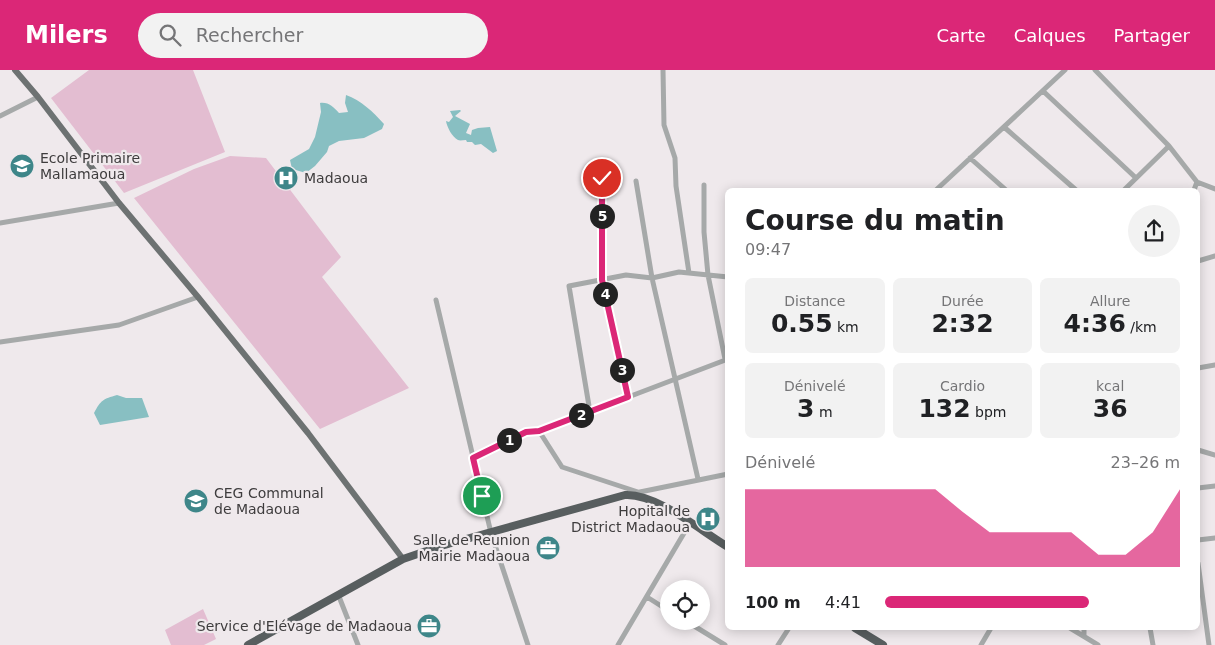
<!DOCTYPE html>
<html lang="fr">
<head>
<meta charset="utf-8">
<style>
	body { margin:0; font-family:"DejaVu Sans",sans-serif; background:#f2f2f2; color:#202124; height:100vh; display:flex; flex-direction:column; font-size:19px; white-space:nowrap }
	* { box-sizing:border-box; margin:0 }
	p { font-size:16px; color:#757577 }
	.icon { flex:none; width:28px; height:28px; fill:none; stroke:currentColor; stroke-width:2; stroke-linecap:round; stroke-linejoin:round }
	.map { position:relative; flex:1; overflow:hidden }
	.sheet { position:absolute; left:725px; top:118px; width:475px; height:442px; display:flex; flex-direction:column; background:#fff; border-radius:8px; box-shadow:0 2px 12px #0003 }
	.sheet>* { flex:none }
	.controls { position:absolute; left:660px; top:510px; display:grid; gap:10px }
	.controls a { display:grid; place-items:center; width:50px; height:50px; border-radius:50%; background:#fff; box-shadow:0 2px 12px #0003; font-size:25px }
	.pin { position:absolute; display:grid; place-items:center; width:42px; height:42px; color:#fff; margin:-21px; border:2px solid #fff; border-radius:50%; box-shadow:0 1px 5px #0007 }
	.km { position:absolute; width:25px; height:25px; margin:-12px; border-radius:50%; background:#222; color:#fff; font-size:14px; line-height:25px; text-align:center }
	.round { display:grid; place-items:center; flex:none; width:52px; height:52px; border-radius:26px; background:#f2f2f2 }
	.overview { display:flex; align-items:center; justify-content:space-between; height:85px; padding:0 20px }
	h1 { font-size:28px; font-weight:700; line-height:38px }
	.figures { display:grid; grid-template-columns:repeat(3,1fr); gap:8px; height:85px; padding:5px 20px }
	.figures div { display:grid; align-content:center; border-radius:8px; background:#f2f2f2; text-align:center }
	.figures b { font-size:25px; font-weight:700 }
	.figures small { font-size:14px; font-weight:400 }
	.figures p { font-size:14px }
	.chart { height:140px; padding:10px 20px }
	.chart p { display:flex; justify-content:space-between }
	.chart svg { width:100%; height:90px; margin-top:5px; fill:#db2777; opacity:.7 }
	ul { padding:0 20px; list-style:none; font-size:16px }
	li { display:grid; grid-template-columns:80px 60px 1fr; align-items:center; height:38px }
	li i { height:12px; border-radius:6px; background:#db2777 }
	header { display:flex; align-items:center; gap:30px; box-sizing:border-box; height:70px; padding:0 25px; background:#db2777; color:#fff }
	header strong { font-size:24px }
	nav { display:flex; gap:28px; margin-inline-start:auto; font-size:18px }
	.search { width:350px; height:45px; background:#f2f2f2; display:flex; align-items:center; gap:12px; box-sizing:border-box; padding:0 18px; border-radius:28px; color:#757577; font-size:19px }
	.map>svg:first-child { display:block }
	.green { fill:#e3bdd1 }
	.water { fill:#88bfc2 }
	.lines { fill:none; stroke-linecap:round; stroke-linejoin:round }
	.minor { stroke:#a6a9a9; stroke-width:5 }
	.major { stroke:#6d7272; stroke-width:6 }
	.highway { stroke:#585e5f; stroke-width:8 }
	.route-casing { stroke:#fff; stroke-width:10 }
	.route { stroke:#db2777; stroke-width:6 }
	.labels { text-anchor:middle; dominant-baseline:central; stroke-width:4.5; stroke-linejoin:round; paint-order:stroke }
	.poi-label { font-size:14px; fill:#3e3c3d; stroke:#efe9ec; text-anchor:start }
</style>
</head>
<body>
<header>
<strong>Milers</strong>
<div class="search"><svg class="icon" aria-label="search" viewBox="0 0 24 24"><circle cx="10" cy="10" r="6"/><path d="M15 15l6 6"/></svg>Rechercher</div>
<nav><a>Carte</a><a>Calques</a><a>Partager</a></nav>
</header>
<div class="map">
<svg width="1215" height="575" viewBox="0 0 1215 575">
	<rect width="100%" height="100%" fill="#efe9ec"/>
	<!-- green -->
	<path class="green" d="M89,0H193L225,82L124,123L51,28Z
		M230,86L266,88L341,187L322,207L409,318L320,359L134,128L194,99Z
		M203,539L216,569L204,575H171L165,560Z"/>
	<!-- water -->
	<path class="water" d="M346,25C361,30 373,42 384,54L382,59L364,68L339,71L329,76L327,82L315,96L306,103L292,99L290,90L309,79L315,67L321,42L320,33C329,32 333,37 339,43L348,42L345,33Z
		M460,40L461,41L455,46L470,54L466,63L471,65L472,60L478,58L490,57L497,81L493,83L481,74L475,75L472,72H467L466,70C463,70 460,71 458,70C452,67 447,57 446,51L449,52L453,47L450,41Z
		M117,325L126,328H142L149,347L100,355L94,343C101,330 103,329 117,325Z"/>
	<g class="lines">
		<!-- minor -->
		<path class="minor" d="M663,0L664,55L675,88L676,116L689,203
			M1095,0L1169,76L1197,112L1215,119
			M1043,21L1136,108
			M0,46L38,27
			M1004,57L1076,120
			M970,88L1006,120
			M603,108L602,210L629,327
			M636,111L652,208L698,409
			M704,115V162L708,205L725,289
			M936,120L1065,0
			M1124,120L1169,76
			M1194,120L1197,112
			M0,153L119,133
			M1198,191L1215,186
			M436,230L491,463L528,575
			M0,272L119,255L198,227
			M1198,298L1215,295
			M590,342L569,216L626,205L652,208L679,202L728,207
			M539,361L562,397L638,422
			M1198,380L1215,385
			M473,388L527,361H539L728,289
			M1198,418L1215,416
			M635,423L728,404
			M1198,470L1215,468
			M1198,493L1209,575
			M338,524L358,575
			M647,527L669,541
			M686,551L725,575
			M1070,558L1098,575
			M1084,558V566
			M1150,558L1153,575
			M618,575L690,453
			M778,575L789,558
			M981,575L991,558"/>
		<!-- major -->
		<path class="major" d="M15,0L38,27L119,133L198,227L308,363L403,489"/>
		<!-- highway -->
		<path class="highway" d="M855,558L883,575
			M248,575L403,489L441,476L625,425C656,423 701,461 728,477"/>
	</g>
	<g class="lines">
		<defs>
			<path id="route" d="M482,426L473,388L526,362L539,361L628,327L602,210V108"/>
		</defs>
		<!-- route casing -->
		<use href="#route" class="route-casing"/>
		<!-- route -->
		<use href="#route" class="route"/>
	</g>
	<!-- icons -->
	<defs>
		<symbol id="school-disc" viewBox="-11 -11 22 22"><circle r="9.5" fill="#3e8689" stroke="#efe9ec"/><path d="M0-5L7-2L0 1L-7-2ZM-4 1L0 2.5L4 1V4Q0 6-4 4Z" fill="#fff"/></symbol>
		<symbol id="hospital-disc" viewBox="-11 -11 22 22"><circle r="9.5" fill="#3e8689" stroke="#efe9ec"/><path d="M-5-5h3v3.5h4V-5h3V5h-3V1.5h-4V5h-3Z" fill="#fff"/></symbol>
		<symbol id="office-disc" viewBox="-11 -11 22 22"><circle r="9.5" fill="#3e8689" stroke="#efe9ec"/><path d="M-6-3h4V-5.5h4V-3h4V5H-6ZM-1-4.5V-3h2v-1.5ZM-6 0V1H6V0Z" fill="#fff"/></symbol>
	</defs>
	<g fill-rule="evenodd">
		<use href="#school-disc" x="8" y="82" width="28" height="28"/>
		<use href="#hospital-disc" x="272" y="94" width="28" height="28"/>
		<use href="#school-disc" x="182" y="417" width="28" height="28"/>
		<use href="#hospital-disc" x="694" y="435" width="28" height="28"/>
		<use href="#office-disc" x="534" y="464" width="28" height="28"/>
		<use href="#office-disc" x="415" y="542" width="28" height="28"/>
	</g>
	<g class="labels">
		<!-- poi labels -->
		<g class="poi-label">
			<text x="40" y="88">Ecole Primaire<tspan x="40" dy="16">Mallamaoua</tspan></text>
			<text x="304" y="108">Madaoua</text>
			<text x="214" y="423">CEG Communal<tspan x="214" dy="16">de Madaoua</tspan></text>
			<text x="690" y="441" text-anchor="end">Hopital de<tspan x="690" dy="16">District Madaoua</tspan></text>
			<text x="530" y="470" text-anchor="end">Salle de Reunion<tspan x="530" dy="16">Mairie Madaoua</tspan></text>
			<text x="412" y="556" text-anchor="end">Service d'Elévage de Madaoua</text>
		</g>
	</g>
</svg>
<div class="controls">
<a><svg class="icon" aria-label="locate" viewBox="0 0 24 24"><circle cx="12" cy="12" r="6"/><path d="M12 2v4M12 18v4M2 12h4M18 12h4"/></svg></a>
</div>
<div class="pin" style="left:482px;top:426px;background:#1e9e55"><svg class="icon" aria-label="arrive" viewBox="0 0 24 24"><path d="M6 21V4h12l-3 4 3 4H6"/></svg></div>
<div class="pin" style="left:602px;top:108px;background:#d93025"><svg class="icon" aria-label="check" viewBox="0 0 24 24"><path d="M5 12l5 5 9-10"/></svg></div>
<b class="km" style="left:509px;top:370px">1</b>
<b class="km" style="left:581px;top:345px">2</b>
<b class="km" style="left:622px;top:300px">3</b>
<b class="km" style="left:605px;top:224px">4</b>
<b class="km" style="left:602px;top:146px">5</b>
<section class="sheet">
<div class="overview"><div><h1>Course du matin</h1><p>09:47</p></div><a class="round"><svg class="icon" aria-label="share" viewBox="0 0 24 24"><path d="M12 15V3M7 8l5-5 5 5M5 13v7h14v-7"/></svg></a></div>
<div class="figures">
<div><p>Distance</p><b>0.55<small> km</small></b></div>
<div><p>Durée</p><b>2:32</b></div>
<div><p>Allure</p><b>4:36<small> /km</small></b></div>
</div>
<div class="figures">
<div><p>Dénivelé</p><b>3<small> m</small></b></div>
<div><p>Cardio</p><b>132<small> bpm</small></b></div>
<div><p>kcal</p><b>36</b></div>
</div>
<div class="chart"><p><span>Dénivelé</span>23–26 m</p>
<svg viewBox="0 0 160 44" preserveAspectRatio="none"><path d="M0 44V6L10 6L20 6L30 6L40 6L50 6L60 6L70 6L80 17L90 27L100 27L110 27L120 27L130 38L140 38L150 27L160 6V44z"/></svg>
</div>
<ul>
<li><b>100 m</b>4:41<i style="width:69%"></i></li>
</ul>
</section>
</div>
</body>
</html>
